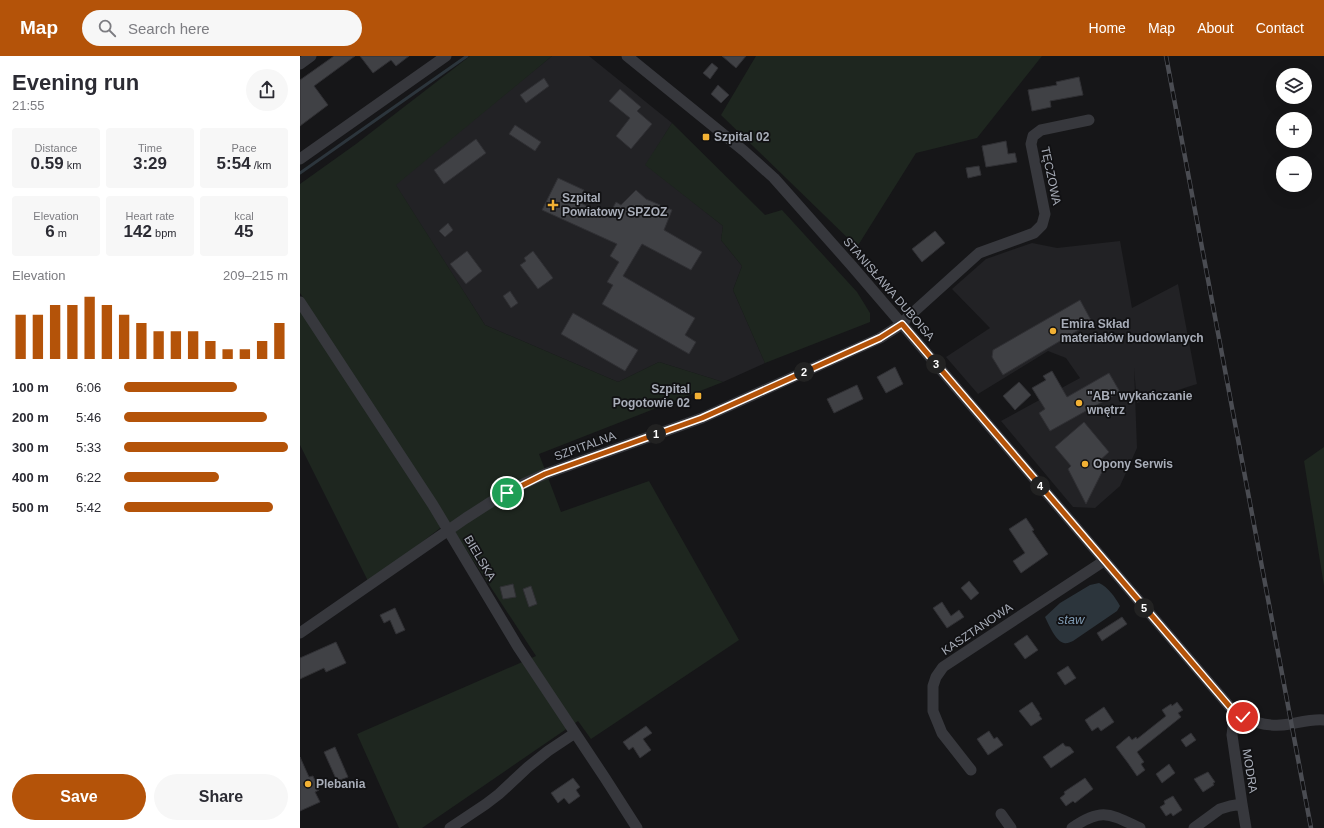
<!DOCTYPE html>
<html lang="en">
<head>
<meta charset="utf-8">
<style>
	body { margin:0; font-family:Arial,sans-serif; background:#f7f7f7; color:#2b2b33; height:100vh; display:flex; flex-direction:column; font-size:15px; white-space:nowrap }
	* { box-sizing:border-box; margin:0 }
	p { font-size:13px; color:#7c7c81 }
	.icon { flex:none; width:22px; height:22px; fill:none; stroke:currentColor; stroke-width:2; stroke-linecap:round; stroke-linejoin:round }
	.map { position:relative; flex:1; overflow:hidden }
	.sheet { display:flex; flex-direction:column; background:#fff; width:300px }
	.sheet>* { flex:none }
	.fabs { position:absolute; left:976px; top:12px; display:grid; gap:8px }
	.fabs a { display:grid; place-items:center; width:36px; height:36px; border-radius:50%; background:#fff; box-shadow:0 4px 16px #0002; font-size:20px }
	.pin { position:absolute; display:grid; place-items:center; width:34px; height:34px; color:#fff; margin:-17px; border:2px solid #fff; border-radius:50%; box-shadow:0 1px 4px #0007 }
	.km { position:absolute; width:20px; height:20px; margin:-10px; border-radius:50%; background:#222; color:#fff; font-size:11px; line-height:20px; text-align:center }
	.round { display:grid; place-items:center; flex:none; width:42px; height:42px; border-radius:21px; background:#f7f7f7 }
	.overview { display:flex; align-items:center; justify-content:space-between; height:68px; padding:0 12px }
	h1 { font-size:22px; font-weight:800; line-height:30px }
	.figures { display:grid; grid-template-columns:repeat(3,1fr); gap:6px; height:68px; padding:4px 12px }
	.figures div { display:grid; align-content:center; border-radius:4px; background:#f7f7f7; text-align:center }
	.figures b { font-size:17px; font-weight:800 }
	.figures small { font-size:11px; font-weight:400 }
	.figures p { font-size:11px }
	.chart { height:112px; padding:8px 12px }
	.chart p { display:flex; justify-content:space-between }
	.chart svg { width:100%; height:72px; margin-top:4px; stroke:#b45309; stroke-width:6 }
	.button { display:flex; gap:8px; margin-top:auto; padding:8px 12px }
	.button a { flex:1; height:46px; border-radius:24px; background:#b45309; color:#fff; font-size:16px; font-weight:800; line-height:46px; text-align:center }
	.button a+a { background:#f7f7f7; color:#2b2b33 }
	ul { padding:0 12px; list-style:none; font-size:13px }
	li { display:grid; grid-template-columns:64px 48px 1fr; align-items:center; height:30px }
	li i { height:10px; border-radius:5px; background:#b45309 }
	header { display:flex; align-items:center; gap:24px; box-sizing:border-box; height:56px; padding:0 20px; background:#b45309; color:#fff }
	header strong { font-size:19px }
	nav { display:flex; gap:22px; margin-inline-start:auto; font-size:14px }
	.search { width:280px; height:36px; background:#f7f7f7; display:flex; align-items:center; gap:10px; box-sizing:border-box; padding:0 14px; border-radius:22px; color:#7c7c81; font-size:15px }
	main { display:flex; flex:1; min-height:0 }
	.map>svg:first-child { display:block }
	.built { fill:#222225 }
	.green { fill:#1e261f }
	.water { fill:#2c353c }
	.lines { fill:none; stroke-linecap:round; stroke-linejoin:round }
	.stream { stroke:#2c353c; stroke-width:3 }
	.building { fill:#404145; stroke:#303034 }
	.minor { stroke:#37383d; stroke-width:11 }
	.rail-casing { stroke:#4a4c52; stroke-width:4.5 }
	.rail { stroke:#111113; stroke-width:3; stroke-dasharray:9; stroke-linecap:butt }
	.route-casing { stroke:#fff; stroke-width:8 }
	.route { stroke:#b45309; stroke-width:5 }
	.poi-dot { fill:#f2b134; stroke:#111113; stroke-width:1.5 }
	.labels { text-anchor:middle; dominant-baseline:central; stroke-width:3.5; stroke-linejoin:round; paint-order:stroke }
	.poi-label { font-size:12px; font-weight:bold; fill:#a8adb8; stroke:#111113; text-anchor:start }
	.street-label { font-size:12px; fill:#a8adb8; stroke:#111113 }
	.water-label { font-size:13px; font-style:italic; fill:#7f9bb3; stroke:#111113 }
</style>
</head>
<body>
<header>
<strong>Map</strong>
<div class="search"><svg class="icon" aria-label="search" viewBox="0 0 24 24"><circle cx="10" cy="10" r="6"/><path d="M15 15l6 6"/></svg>Search here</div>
<nav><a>Home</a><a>Map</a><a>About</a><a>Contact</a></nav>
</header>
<main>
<section class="sheet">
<div class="overview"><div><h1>Evening run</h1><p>21:55</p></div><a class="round"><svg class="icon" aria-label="share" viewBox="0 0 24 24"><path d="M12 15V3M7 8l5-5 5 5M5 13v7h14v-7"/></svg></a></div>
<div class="figures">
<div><p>Distance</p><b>0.59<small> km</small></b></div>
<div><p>Time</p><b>3:29</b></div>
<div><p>Pace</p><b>5:54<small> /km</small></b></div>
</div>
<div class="figures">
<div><p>Elevation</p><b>6<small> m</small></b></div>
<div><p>Heart rate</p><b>142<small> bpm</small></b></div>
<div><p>kcal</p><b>45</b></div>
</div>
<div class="chart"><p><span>Elevation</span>209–215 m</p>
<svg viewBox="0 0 160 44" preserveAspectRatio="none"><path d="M5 44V17M15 44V17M25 44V11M35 44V11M45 44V6M55 44V11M65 44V17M75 44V22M85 44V27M95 44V27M105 44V27M115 44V33M125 44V38M135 44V38M145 44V33M155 44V22"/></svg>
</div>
<ul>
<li><b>100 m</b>6:06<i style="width:69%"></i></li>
<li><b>200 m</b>5:46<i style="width:87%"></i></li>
<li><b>300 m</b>5:33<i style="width:100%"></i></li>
<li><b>400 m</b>6:22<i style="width:58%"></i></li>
<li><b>500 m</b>5:42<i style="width:91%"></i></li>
</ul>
<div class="button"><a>Save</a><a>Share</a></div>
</section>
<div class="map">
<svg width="1024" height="772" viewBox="0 0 1024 772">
	<rect width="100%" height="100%" fill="#161618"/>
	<!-- built -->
	<path class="built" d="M252,0H289L372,67L346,109L423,170L421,184L442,210L433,234L465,307L423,326L359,306L318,326L185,269L95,128Z
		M820,185L832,252L878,228L897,328L837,347L834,312L837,392L820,430L795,452L773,451L701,365L780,322L766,302L748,295L678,338L646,301L690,272L652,233L686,203L732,187L757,192Z"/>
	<!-- green -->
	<path class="green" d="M170,0H252L96,129L185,269L318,326L359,306L423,326L239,398L261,456L349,425L439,584L291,683L278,665L122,772H99L57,678L236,600L148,466L69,527L0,389V251L6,246L0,237V128L56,88Z
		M456,0H742L677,82L616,97L557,191L421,59Z
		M372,67L465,159L482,154L557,236L570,257V266L465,307L433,234L442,210L421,184L423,170L345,109Z
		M1024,391V530L1004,405Z"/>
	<!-- water -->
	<path class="water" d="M799,527C808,531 815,541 820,550L817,555L773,585C770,586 767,588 764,587C756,586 748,567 745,561L760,547L790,529Z"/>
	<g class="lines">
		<!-- stream -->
		<path class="stream" d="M0,117L167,0"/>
	</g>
	<!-- building -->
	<path class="building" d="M34,0H55L14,30L28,49L0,70V24Z
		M60,0H109L96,10L91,4L73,17Z
		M422,0H446L436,12Z
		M412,7L418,12L410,23L403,17Z
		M779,21L783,39L750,45L751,51L732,55L728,34L757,29L756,26Z
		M244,22L249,30L226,47L220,39Z
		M418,29L429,39L421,47L411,38Z
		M320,33L341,51L337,55L352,68L331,93L316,80L330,62L309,45Z
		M215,69L241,86L235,95L209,78Z
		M176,83L186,97L144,128L134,114Z
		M706,85L708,98L715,97L717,106L686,111L682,90Z
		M679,110L681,119L668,122L666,112Z
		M258,122L284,134L279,146L308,161L316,146L321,149L336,134L346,143L372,154L364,174L402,196L391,214L342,188L323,220L395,262L385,279L396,286L389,298L302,248L313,229L307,226L319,206L310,200L317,188L242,154Z
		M148,167L153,174L145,181L139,175Z
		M635,175L645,187L622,206L612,193Z
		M167,195L182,215L166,228L150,208Z
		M233,195L253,222L238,233L220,209L226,205L224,202Z
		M210,235L218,247L211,252L203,240Z
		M780,244L792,266L703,319L692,301L693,294Z
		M273,257L338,294L325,315L261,278Z
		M595,311L603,328L586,337L577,321Z
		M752,315L767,341L809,317L820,336L750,375L739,357L745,353L732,332L746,324L743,320Z
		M719,326L731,339L715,354L703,340Z
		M557,329L563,343L534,357L527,343Z
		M784,366L809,396L798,406L803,414L786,448L768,413L771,410L755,391Z
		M726,462L734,474L732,475L748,498L721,517L713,505L725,497L709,473Z
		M669,525L679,537L671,544L661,532Z
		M213,528L216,541L203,543L200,531Z
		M231,530L237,548L229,551L223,533Z
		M642,546L651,560L659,554L664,561L647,572L633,552Z
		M95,552L105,574L96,578L90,564L84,567L80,559Z
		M822,561L827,568L802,585L797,577Z
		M727,579L738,594L725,603L714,588Z
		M36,586L46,607L26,616L24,612L0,623V602Z
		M768,610L776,622L765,629L757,617Z
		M732,646L740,658L739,659L742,663L731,670L719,655Z
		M877,646L883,654L878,657L881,661L837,696L844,706L841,708L845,714L837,720L828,707L816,691L829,680L832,684L836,681L837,683L866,660L862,654L871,648L872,650Z
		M804,651L814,666L801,675L798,671L792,675L785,664Z
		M346,670L352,677L343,683L351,694L340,702L333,691L329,694L323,686Z
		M689,675L694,683L697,681L703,689L688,699L677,683Z
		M891,677L896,684L886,691L881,684Z
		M763,687L765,690L770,691L774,696L751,712L743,701Z
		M35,691L48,721L37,725L24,696Z
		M0,701L9,721L13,720L19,734L15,736L20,746L0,755Z
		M869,708L875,717L862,727L856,718Z
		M908,716L915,726L913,727L914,729L903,736L894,723Z
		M273,722L280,731L276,734L280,740L269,748L264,742L258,747L251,737Z
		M785,722L793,733L775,747L773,745L766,750L760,742L765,738L764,736Z
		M873,740L882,754L873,760L871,757L866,760L860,751L865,748L864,745Z"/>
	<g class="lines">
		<!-- minor -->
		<path class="minor" d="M327,0L444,95L474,122L552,210L930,651C946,666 968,672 990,668C1001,666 1013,663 1024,664
			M0,8L11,0
			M0,103L146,0
			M0,246L133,449L218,591L305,722L337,772
			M0,577L166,462L191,446L223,428L245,418L402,362L580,282L602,268L607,262L679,197L734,177L742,169L745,158L731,88L733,80L741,74L789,64
			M671,714L642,677L633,655V630L636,621L643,611L804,505
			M942,748L946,772
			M701,758L711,772
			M150,772L186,748L199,738L228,711L248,695L275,677
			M772,772C802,751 810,758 840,772
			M894,772L920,753L930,750L942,748L932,679L933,671L939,659"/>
		<defs>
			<path id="rail" d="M866,0L1011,772"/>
		</defs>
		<!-- rail casing -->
		<use href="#rail" class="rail-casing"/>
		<!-- rail -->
		<use href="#rail" class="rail"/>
	</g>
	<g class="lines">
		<defs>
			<path id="route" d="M207,437L245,418L402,362L580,282L602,268L930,651L943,661"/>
		</defs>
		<!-- route casing -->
		<use href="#route" class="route-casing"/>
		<!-- route -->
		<use href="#route" class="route"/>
	</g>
	<!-- markers -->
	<g class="poi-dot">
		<rect x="402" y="77" width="8" height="8" rx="2"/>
		<path d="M251 143h4v4h4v4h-4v4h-4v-4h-4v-4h4z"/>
		<circle cx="753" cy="275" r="4"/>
		<rect x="394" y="336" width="8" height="8" rx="2"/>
		<circle cx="779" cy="347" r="4"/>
		<circle cx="785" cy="408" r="4"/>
		<circle cx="8" cy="728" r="4"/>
	</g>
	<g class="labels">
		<!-- poi labels -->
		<g class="poi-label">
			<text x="414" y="81">Szpital 02</text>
			<text x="262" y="142">Szpital<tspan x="262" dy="14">Powiatowy SPZOZ</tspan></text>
			<text x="761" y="268">Emira Skład<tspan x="761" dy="14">materiałów budowlanych</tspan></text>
			<text x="390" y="333" text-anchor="end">Szpital<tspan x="390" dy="14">Pogotowie 02</tspan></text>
			<text x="787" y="340">"AB" wykańczanie<tspan x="787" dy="14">wnętrz</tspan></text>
			<text x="793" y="408">Opony Serwis</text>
			<text x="16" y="728">Plebania</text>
		</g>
		<!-- street labels -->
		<g class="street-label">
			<text transform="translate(751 120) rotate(78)">TĘCZOWA</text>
			<text transform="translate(589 233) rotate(49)">STANISŁAWA DUBOISA</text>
			<text transform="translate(285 390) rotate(-20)">SZPITALNA</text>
			<text transform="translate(180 502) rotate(59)">BIELSKA</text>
			<text transform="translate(677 573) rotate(-34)">KASZTANOWA</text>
			<text transform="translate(950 715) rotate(81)">MODRA</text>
		</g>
		<!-- water labels -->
		<g class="water-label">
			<text x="771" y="563">staw</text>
		</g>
	</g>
</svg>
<div class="fabs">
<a><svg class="icon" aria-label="layers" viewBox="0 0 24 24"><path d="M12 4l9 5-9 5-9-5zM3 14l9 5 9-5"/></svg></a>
<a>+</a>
<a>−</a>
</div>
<div class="pin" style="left:207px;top:437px;background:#1e9e55"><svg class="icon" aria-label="arrive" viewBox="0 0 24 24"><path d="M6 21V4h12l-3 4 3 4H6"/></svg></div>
<div class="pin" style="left:943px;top:661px;background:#d93025"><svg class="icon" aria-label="check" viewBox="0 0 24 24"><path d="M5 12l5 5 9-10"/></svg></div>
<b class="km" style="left:356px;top:378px">1</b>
<b class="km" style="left:504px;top:316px">2</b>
<b class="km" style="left:636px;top:308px">3</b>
<b class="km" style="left:740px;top:430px">4</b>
<b class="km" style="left:844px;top:552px">5</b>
</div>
</main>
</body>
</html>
